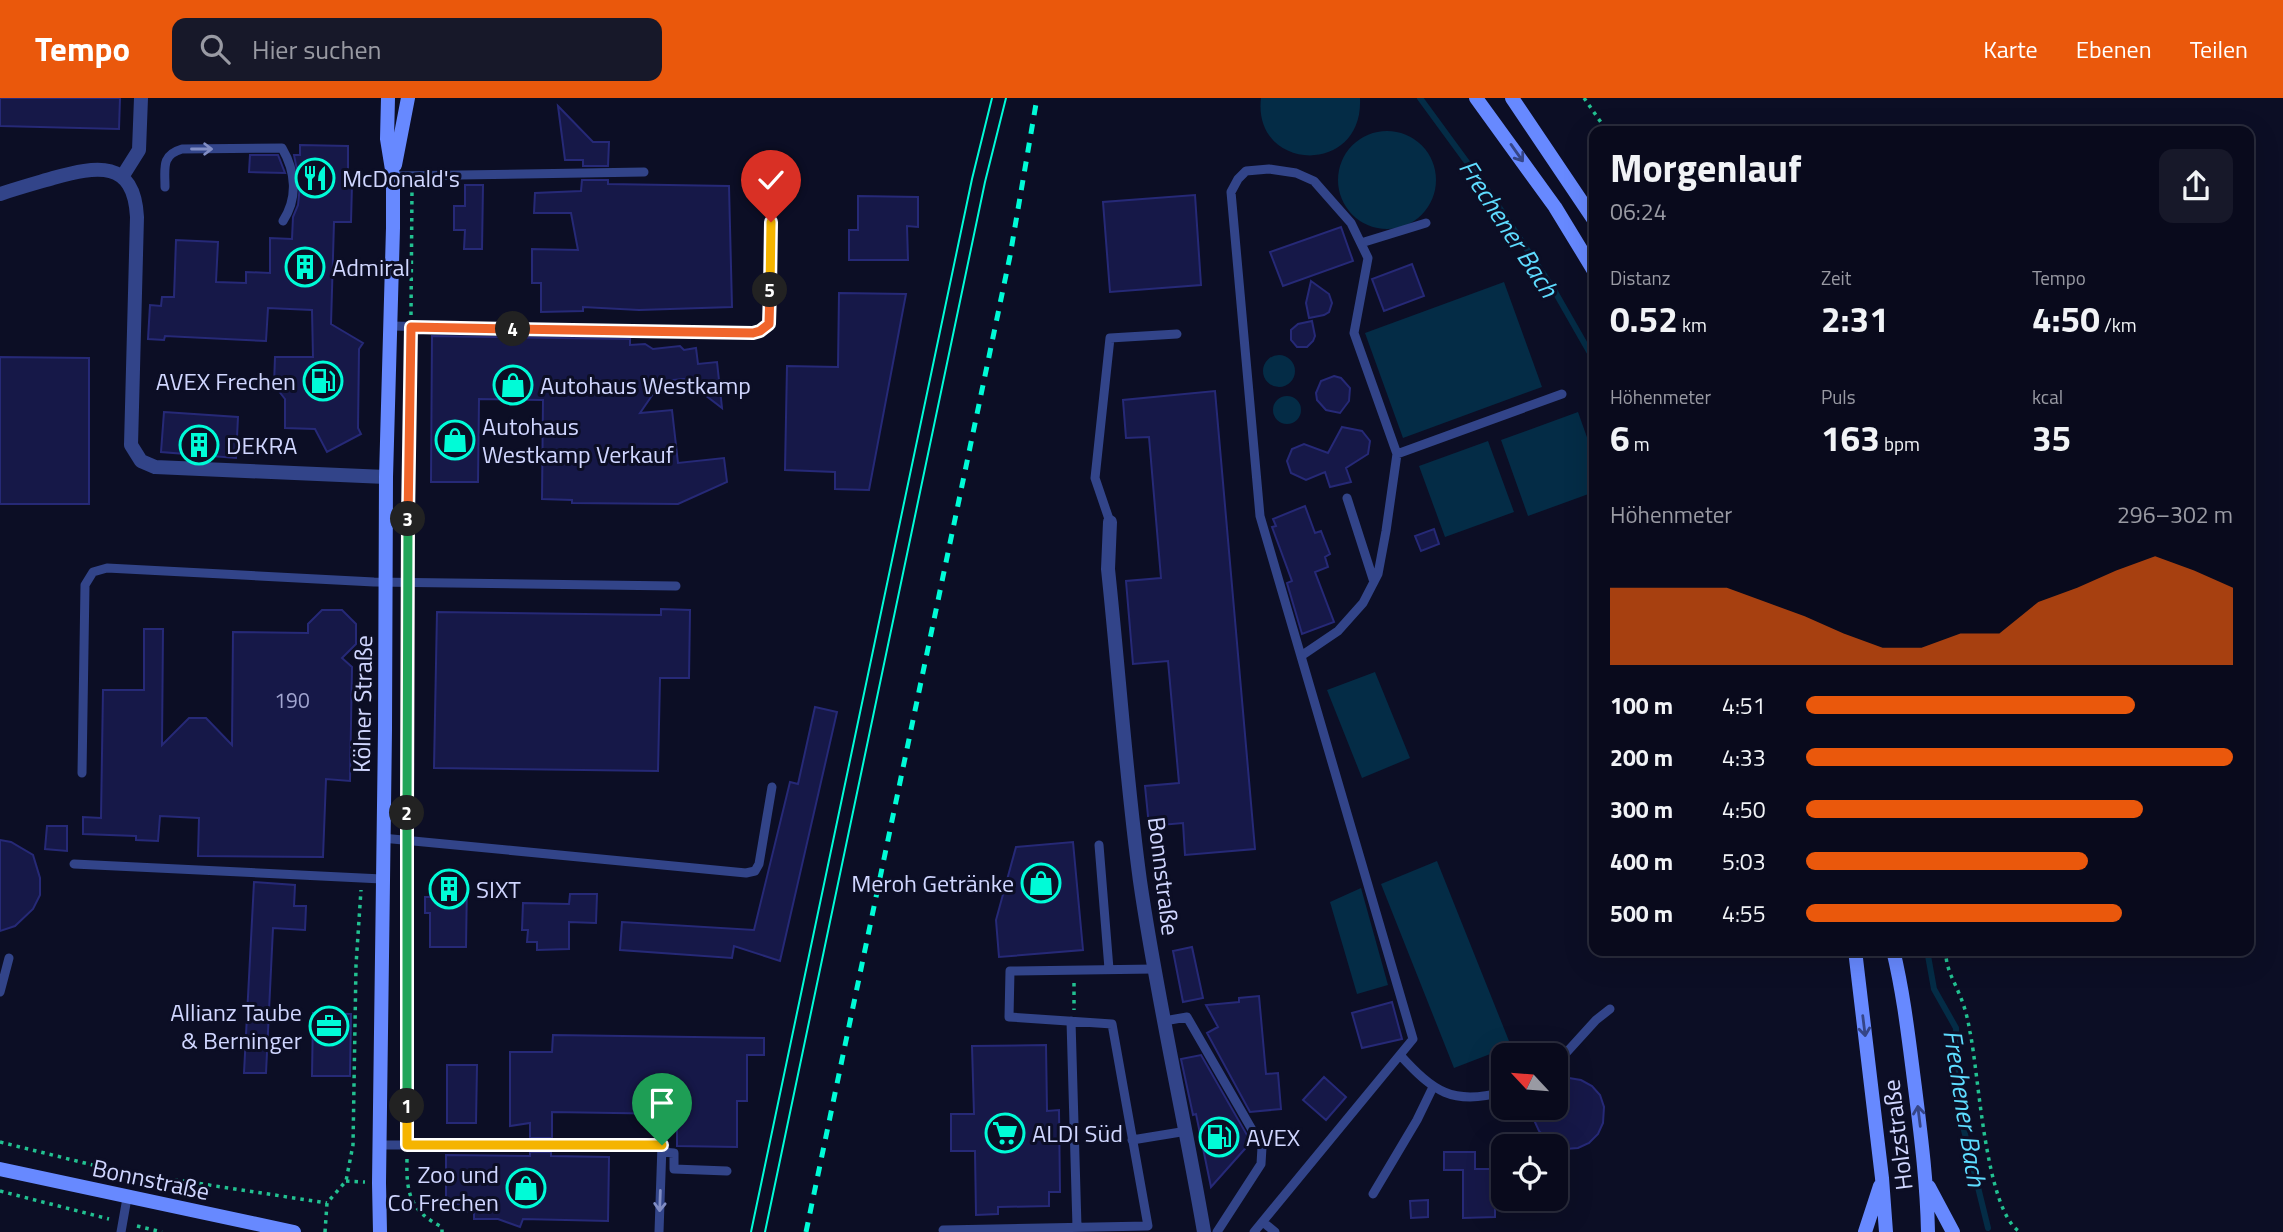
<!DOCTYPE html>
<html lang="de">
<head>
<meta charset="utf-8">
<style>
	body { margin:0; font-family:"Titillium Web",sans-serif; background:#171829; color:#f1f3f6; height:100vh; display:flex; flex-direction:column; font-size:26px; white-space:nowrap }
	* { box-sizing:border-box; margin:0 }
	p { font-size:23px; color:#999aa3 }
	.icon { flex:none; width:38px; height:38px; fill:none; stroke:currentColor; stroke-width:2; stroke-linecap:round; stroke-linejoin:round }
	.map { position:relative; flex:1; overflow:hidden }
	.details { position:absolute; left:1589px; top:28px; width:665px; height:830px; display:flex; flex-direction:column; background:#090a1c; border-radius:14px; box-shadow:0 7px 28px #0002,0 0 0 2px #292b3b }
	.details>* { flex:none }
	.needle { width:46px; rotate:296deg }
	.buttons { position:absolute; left:1491px; top:945px; display:grid; gap:14px }
	.buttons a { display:grid; place-items:center; width:77px; height:77px; border-radius:14px; background:#090a1c; box-shadow:0 7px 28px #0002,0 0 0 2px #292b3b; font-size:35px }
	.pin { position:absolute; display:grid; place-items:center; width:60px; height:60px; color:#fff; margin:-72px -30px; border-radius:50% 50% 50% 0; rotate:-45deg; box-shadow:0 0 7px #0007 }
	.pin .icon { rotate:45deg }
	.km { position:absolute; width:35px; height:35px; margin:-18px; border-radius:50%; background:#222; color:#fff; font-size:19px; line-height:35px; text-align:center }
	.round { display:grid; place-items:center; flex:none; width:74px; height:74px; border-radius:14px; background:#171829 }
	.head { display:flex; align-items:center; justify-content:space-between; height:119px; padding:0 21px }
	h1 { font-size:38px; font-weight:700; line-height:52px }
	.figures { display:grid; grid-template-columns:repeat(3,1fr); gap:10px; height:119px; padding:7px 21px }
	.figures div { display:grid; align-content:center }
	.figures b { font-size:35px; font-weight:700 }
	.figures small { font-size:19px; font-weight:400 }
	.figures p { font-size:19px }
	.chart { height:196px; padding:14px 21px }
	.chart p { display:flex; justify-content:space-between }
	.chart svg { width:100%; height:126px; margin-top:7px; fill:#ea580c; opacity:.7 }
	ul { padding:0 21px; list-style:none; font-size:23px }
	li { display:grid; grid-template-columns:112px 84px 1fr; align-items:center; height:52px }
	li i { height:18px; border-radius:9px; background:#ea580c }
	header { display:flex; align-items:center; gap:42px; box-sizing:border-box; height:98px; padding:0 35px; background:#ea580c; color:#fff }
	header strong { font-size:33px }
	nav { display:flex; gap:38px; margin-inline-start:auto; font-size:24px }
	.search { width:490px; height:63px; background:#171829; display:flex; align-items:center; gap:18px; box-sizing:border-box; padding:0 24px; border-radius:14px; color:#999aa3; font-size:26px }
	.map>svg:first-child { display:block }
	.water { fill:#042c46 }
	.lines { fill:none; stroke-linecap:round; stroke-linejoin:round }
	.stream { stroke:#042c46; stroke-width:6 }
	.building { fill:#161848; stroke:#262977; stroke-width:2 }
	.path { stroke:#22c191; stroke-width:3.5; stroke-dasharray:3.5 5; stroke-linecap:butt }
	.service { stroke:#324489; stroke-width:9 }
	.minor { stroke:#324489; stroke-width:14 }
	.secondary { stroke:#6789ff; stroke-width:14 }
	.tram { stroke:#00fbd7; stroke-width:2 }
	.rail { stroke:#00fbd7; stroke-width:5; stroke-dasharray:10 9; stroke-linecap:butt }
	.oneway { stroke:#818dc4 }
	.oneway2 { stroke:#354587 }
	.split-1-casing { stroke:#fff; stroke-width:14 }
	.split-2-casing { stroke:#fff; stroke-width:14 }
	.split-3-casing { stroke:#fff; stroke-width:14 }
	.split-4-casing { stroke:#fff; stroke-width:14 }
	.split-5-casing { stroke:#fff; stroke-width:14 }
	.split-6-casing { stroke:#fff; stroke-width:14 }
	.split-1 { stroke:#f5b400; stroke-width:9 }
	.split-2 { stroke:#22a559; stroke-width:9 }
	.split-3 { stroke:#22a559; stroke-width:9 }
	.split-4 { stroke:#f0652b; stroke-width:9 }
	.split-5 { stroke:#f0652b; stroke-width:9 }
	.split-6 { stroke:#f5b400; stroke-width:9 }
	.labels { text-anchor:middle; dominant-baseline:central; stroke-width:6; stroke-linejoin:round; paint-order:stroke }
	.number-label { font-size:21px; fill:#a2a6d1 }
	.poi-label { font-size:24px; fill:#d0d6ff; stroke:#0c0e25; text-anchor:start }
	.street-label { font-size:24px; fill:#d0d6ff; stroke:#0c0e25 }
	.water-label { font-size:26px; font-style:italic; fill:#5edcff; stroke:#0c0e25 }
</style>
</head>
<body>
<header>
<strong>Tempo</strong>
<div class="search"><svg class="icon" aria-label="search" viewBox="0 0 24 24"><circle cx="10" cy="10" r="6"/><path d="M15 15l6 6"/></svg>Hier suchen</div>
<nav><a>Karte</a><a>Ebenen</a><a>Teilen</a></nav>
</header>
<div class="map">
<svg width="2283" height="1134" viewBox="0 0 2283 1134">
	<rect width="100%" height="100%" fill="#0c0e25"/>
	<!-- water -->
	<path class="water" d="M1261,0H1360C1364,79 1252,74 1261,0Z
		M1338 82a49 49 0 1 1 98 0a49 49 0 1 1-98 0Z
		M1504,184L1542,289L1403,340L1365,235Z
		M1263 273a16 16 0 1 1 32 0a16 16 0 1 1-32 0Z
		M1273 312a14 14 0 1 1 28 0a14 14 0 1 1-28 0Z
		M1578,314L1594,359V394L1528,418L1501,342Z
		M1488,343L1514,414L1445,439L1419,368Z
		M1375,574L1410,660L1362,680L1327,592Z
		M1437,763L1511,948L1454,970L1381,786Z
		M1361,790L1388,887L1357,896L1330,804Z"/>
	<g class="lines">
		<!-- stream -->
		<path class="stream" d="M1420,0L1491,97L1554,192L1594,262
			M1927,852L1934,891L1956,930L1962,1024L1988,1130"/>
	</g>
	<!-- building -->
	<path class="building" d="M0,0H120L119,31L0,28Z
		M558,8L593,44H609L608,68H583V62H565Z
		M300,47L348,48V86H352L351,124H334L331,226L363,245L359,251L358,330L361,336L327,354L315,331L285,330V301L274,287L275,259H313L312,212L268,210L266,243L165,238L164,242L148,241L150,207L161,208L162,199H174L176,142L218,144L216,184L246,185V174L270,175V140L292,141L293,119L298,107L300,87L294,57H300Z
		M250,57H278L285,75L249,74Z
		M582,82H608V86L729,88L732,209L639,212L583,209V213L541,214V185H532V151L578,152L571,115H534L535,95L581,93Z
		M465,87H483L482,151H464L465,132H454V108H465Z
		M1195,97L1201,187L1110,194L1103,104Z
		M858,98L918,99V129L907,128L908,162H849V132H858Z
		M1341,129L1353,163L1283,188L1270,154Z
		M1412,166L1424,198L1384,213L1372,181Z
		M1311,183L1329,196L1332,205L1329,214L1324,217L1309,220L1306,205Z
		M839,195L906,196L869,392L835,391V374L785,372L787,268L838,269Z
		M1312,223L1315,238L1313,243L1307,249H1297L1291,242V232L1298,226Z
		M432,238L630,241V247L645,246L653,251L680,248L684,252L696,250L698,266L717,264L722,310L684,281L662,283L640,315L672,312L678,365L724,360L727,384L678,406L572,405V402L542,401L543,302L479,301L478,384H431Z
		M0,259L89,260V406H0Z
		M1334,278L1341,280L1350,290L1349,303L1340,315L1326,312L1317,302L1316,295L1321,283Z
		M1215,293L1255,751L1185,757L1183,725L1149,728L1145,688L1179,685L1168,563L1133,566L1126,483L1161,480L1149,339L1126,340L1123,302Z
		M164,314L238,319L236,360L161,354Z
		M1342,329L1362,333L1370,343L1368,356L1346,370L1351,384L1330,389L1325,374L1306,382L1291,375L1287,363L1292,351L1304,346L1328,355Z
		M1305,408L1315,435L1321,433L1330,456L1325,459L1328,469L1315,474L1334,524L1302,536L1287,485L1292,483L1272,429L1276,428L1273,421Z
		M1434,431L1439,446L1421,453L1415,438Z
		M661,511L690,512L689,580H660L658,673L434,670L437,514L661,517Z
		M322,512H342L356,526V546L342,560L352,569L350,683L326,681L323,759L198,758L199,720L160,718L158,743L136,742V738L83,736V719L101,720L103,592H144V531H163L162,647L189,620H206L232,647L233,534L308,535V526Z
		M815,609L837,614L780,863L734,848L732,860L620,852L622,824L754,832L790,684L798,686Z
		M47,728H67V753L45,751Z
		M0,742L11,744L33,757L40,780V797L33,811L15,828L0,833Z
		M1073,744L1083,852L999,859L996,822L1016,749Z
		M431,782L467,783L466,849H430V815H425V799H430Z
		M254,784L295,787L294,808H306L305,832L273,830L266,975H244Z
		M570,796H597L596,825L569,824V851L537,852V844H527L528,832H522L523,805L569,806Z
		M1192,849L1203,900L1183,904L1173,853Z
		M1259,898L1266,976L1278,975L1281,1011L1250,1014L1207,935L1218,929L1206,907L1239,904V900Z
		M1392,904L1402,941L1362,950L1352,915Z
		M313,915L351,916L350,978H312Z
		M553,937L764,940V957H747V1003H737V1049L677,1048V1016L552,1014V1040H530V1025L510,1028V954H552Z
		M1046,947L1047,1013L1059,1012L1060,1094H1049V1108L998,1109V1116L976,1117L975,1053H951V1016H974L972,948Z
		M1201,957L1251,1044L1211,1089L1196,1016L1193,1017L1181,961Z
		M447,967H477L476,1025H447Z
		M1324,979L1346,999L1326,1022L1303,1002Z
		M1569,980L1581,982L1592,988L1600,997L1604,1009L1603,1025L1598,1036L1589,1045L1578,1050L1565,1051L1554,1047L1539,1033L1534,1022V1010H1556V982Z
		M530,1054H551V1058L609,1059L608,1123L523,1121L520,1129L498,1121H474V1114L465,1113V1106H446V1057L530,1058Z
		M1444,1054H1475V1071H1495V1119L1463,1120V1072H1444Z
		M1428,1102V1119L1411,1120L1410,1103Z"/>
	<g class="lines">
		<!-- path -->
		<path class="path" d="M1584,0L1607,33
			M411,217L412,91
			M408,472L411,242
			M407,731L408,497
			M406,756L407,1035
			M1946,852C1945,870 1954,882 1960,898C1965,909 1968,922 1970,934C1979,976 1985,1112 2020,1134
			M1074,885V912
			M0,1044L117,1073L327,1105
			M407,1061C406,1095 410,1113 442,1129V1134
			M346,1083L365,1084
			M0,1093L109,1121
			M137,1128L162,1134
			M325,1134L327,1105L346,1083L353,1047L356,867L361,792"/>
		<!-- service -->
		<path class="service" d="M393,78L644,74
			M165,89C165,70 161,57 182,51L282,50C296,74 298,100 283,123
			M1361,145L1426,125
			M390,228L753,235L760,233L769,226L770,124
			M1397,356L1562,296
			M1347,400L1374,484
			M1110,424L1095,380L1110,240L1177,236
			M82,675L85,487L93,474L107,470L374,484L676,488
			M382,740L746,775L755,773L759,766L772,689
			M1099,747L1109,871
			M74,766L382,781
			M0,894L9,860
			M1071,923L1077,1129
			M1164,923L1187,919L1262,1049L1261,1066L1217,1134
			M1400,957C1433,993 1452,1008 1503,994
			M1556,966L1596,922L1610,911
			M1132,1042L1187,1033
			M379,1047H662L659,1134
			M662,1054L674,1055V1071L727,1073
			M1373,1096L1417,1022L1433,989
			M1263,1124L1275,1134
			M943,1132L1148,1128L1112,926L1009,919L1010,873L1154,871
			M121,1134L127,1100
			M1254,1134L1413,941L1260,418L1231,94L1238,81L1246,73L1269,71L1296,75L1314,83L1351,125L1368,160L1354,235L1397,356L1386,433L1378,476L1363,505L1338,533L1301,558"/>
		<!-- minor -->
		<path class="minor" d="M122,79L139,52L141,0
			M0,96C18,90 36,85 53,80C97,68 134,61 137,119L131,347L141,363L155,369L386,379
			M1110,424L1108,471C1119,575 1126,680 1140,783C1157,901 1184,1017 1204,1134"/>
		<!-- secondary -->
		<path class="secondary" d="M1476,0L1555,109L1594,173
			M1512,0L1594,122
			M395,67L408,0
			M1855,852L1882,1080L1886,1134
			M1893,852C1904,897 1909,944 1915,990C1921,1038 1927,1085 1928,1134
			M0,1071L294,1134
			M1929,1089L1953,1134
			M380,1134L379,1085L385,632L386,379L393,130V78L387,41L388,0
			M1865,1134L1880,1088"/>
		<!-- tram -->
		<path class="tram" d="M751,1134L972,81L992,0
			M765,1134L985,84L1006,0"/>
		<!-- rail -->
		<path class="rail" d="M806,1134L1010,158L1037,0"/>
	</g>
	<!-- one-way arrows -->
	<defs><path id="oneway-shaft" d="M-6 0H5M1.5-3L5.5 0L1.5 3" fill="none" stroke-width="1.6" stroke-linecap="round" stroke-linejoin="round" transform="scale(1.75)"/></defs>
	<g class="oneway">
		<use href="#oneway-shaft" transform="translate(202 51)"/>
		<use href="#oneway-shaft" transform="translate(660 1103) rotate(92)"/>
	</g>
	<g class="oneway2">
		<use href="#oneway-shaft" transform="translate(1517 55) rotate(55)"/>
		<use href="#oneway-shaft" transform="translate(1864 928) rotate(83)"/>
		<use href="#oneway-shaft" transform="translate(1919 1018) rotate(-97)"/>
	</g>
	<g class="lines">
		<defs>
			<path id="split-1" d="M407,1008V1047H662"/>
			<path id="split-2" d="M407,1008V715"/>
			<path id="split-3" d="M407,715L408,421"/>
			<path id="split-4" d="M408,421L411,229L513,231"/>
			<path id="split-5" d="M513,231L753,235L760,233L769,226L770,192"/>
			<path id="split-6" d="M770,192L771,124"/>
		</defs>
		<!-- split-1 casing -->
		<use href="#split-1" class="split-1-casing"/>
		<!-- split-2 casing -->
		<use href="#split-2" class="split-2-casing"/>
		<!-- split-3 casing -->
		<use href="#split-3" class="split-3-casing"/>
		<!-- split-4 casing -->
		<use href="#split-4" class="split-4-casing"/>
		<!-- split-5 casing -->
		<use href="#split-5" class="split-5-casing"/>
		<!-- split-6 casing -->
		<use href="#split-6" class="split-6-casing"/>
		<!-- split-1 -->
		<use href="#split-1" class="split-1"/>
		<!-- split-2 -->
		<use href="#split-2" class="split-2"/>
		<!-- split-3 -->
		<use href="#split-3" class="split-3"/>
		<!-- split-4 -->
		<use href="#split-4" class="split-4"/>
		<!-- split-5 -->
		<use href="#split-5" class="split-5"/>
		<!-- split-6 -->
		<use href="#split-6" class="split-6"/>
	</g>
	<!-- icons -->
	<defs>
		<symbol id="restaurant-ring" viewBox="-11 -11 22 22"><circle r="9.5" fill="#0c0e25" stroke="#00fbd7" stroke-width="1.5"/><path d="M-5-6h1v4h1v-4h1v4h1v-4h1v5L-1.5 .5V6h-2V.5L-5-1ZM5-6V6H3V1.5H1.5Q1.5-4 5-6Z" fill="#00fbd7"/></symbol>
		<symbol id="building-ring" viewBox="-11 -11 22 22"><circle r="9.5" fill="#0c0e25" stroke="#00fbd7" stroke-width="1.5"/><path d="M-4-6H4V6H1V3H-1V6H-4ZM-2.5-4.3h1.7v1.8h-1.7ZM.8-4.3h1.7v1.8H.8ZM-2.5-1h1.7V.8h-1.7ZM.8-1h1.7V.8H.8Z" fill="#00fbd7"/></symbol>
		<symbol id="fuel-ring" viewBox="-11 -11 22 22"><circle r="9.5" fill="#0c0e25" stroke="#00fbd7" stroke-width="1.5"/><path d="M-5.5-6h7V0h2V4h1.3V-2.5L3-4.5l.8-.8L6-3V5H2.5V1h-1V6h-7ZM-4.2-4.7v3.2H.2V-4.7Z" fill="#00fbd7"/></symbol>
		<symbol id="shop-ring" viewBox="-11 -11 22 22"><circle r="9.5" fill="#0c0e25" stroke="#00fbd7" stroke-width="1.5"/><path d="M-5-2.5h2.3a2.7 3.5 0 0 1 5.4 0H5L5.5 6h-11ZM-1.5-2.5h3a1.5 2.3 0 0 0-3 0Z" fill="#00fbd7"/></symbol>
		<symbol id="office-ring" viewBox="-11 -11 22 22"><circle r="9.5" fill="#0c0e25" stroke="#00fbd7" stroke-width="1.5"/><path d="M-6-3h4V-5.5h4V-3h4V5H-6ZM-1-4.5V-3h2v-1.5ZM-6 0V1H6V0Z" fill="#00fbd7"/></symbol>
		<symbol id="supermarket-ring" viewBox="-11 -11 22 22"><circle r="9.5" fill="#0c0e25" stroke="#00fbd7" stroke-width="1.5"/><path d="M-6-5.5h2.5l.6 2H6L4.5 2H-2.5L-4.4-4H-6ZM-1.5 3.2a1.3 1.3 0 1 0 .1 0ZM3 3.2a1.3 1.3 0 1 0 .1 0Z" fill="#00fbd7"/></symbol>
	</defs>
	<g fill-rule="evenodd">
		<use href="#restaurant-ring" x="293" y="58" width="44" height="44"/>
		<use href="#building-ring" x="283" y="147" width="44" height="44"/>
		<use href="#fuel-ring" x="301" y="261" width="44" height="44"/>
		<use href="#shop-ring" x="491" y="265" width="44" height="44"/>
		<use href="#shop-ring" x="433" y="320" width="44" height="44"/>
		<use href="#building-ring" x="177" y="325" width="44" height="44"/>
		<use href="#shop-ring" x="1019" y="763" width="44" height="44"/>
		<use href="#building-ring" x="427" y="769" width="44" height="44"/>
		<use href="#office-ring" x="307" y="906" width="44" height="44"/>
		<use href="#supermarket-ring" x="983" y="1013" width="44" height="44"/>
		<use href="#fuel-ring" x="1197" y="1017" width="44" height="44"/>
		<use href="#shop-ring" x="504" y="1068" width="44" height="44"/>
	</g>
	<g class="labels">
		<!-- number labels -->
		<g class="number-label">
			<text x="292" y="602">190</text>
		</g>
		<!-- poi labels -->
		<g class="poi-label">
			<text x="342" y="80">McDonald's</text>
			<text x="332" y="169">Admiral</text>
			<text x="296" y="283" text-anchor="end">AVEX Frechen</text>
			<text x="540" y="287">Autohaus Westkamp</text>
			<text x="482" y="328">Autohaus<tspan x="482" dy="28">Westkamp Verkauf</tspan></text>
			<text x="226" y="347">DEKRA</text>
			<text x="1014" y="785" text-anchor="end">Meroh Getränke</text>
			<text x="476" y="791">SIXT</text>
			<text x="302" y="914" text-anchor="end">Allianz Taube<tspan x="302" dy="28">&amp; Berninger</tspan></text>
			<text x="1032" y="1035">ALDI Süd</text>
			<text x="1246" y="1039">AVEX</text>
			<text x="499" y="1076" text-anchor="end">Zoo und<tspan x="499" dy="28">Co Frechen</tspan></text>
		</g>
		<!-- street labels -->
		<g class="street-label">
			<text transform="translate(362 606) rotate(-89)">Kölner Straße</text>
			<text transform="translate(1164 778) rotate(83)">Bonnstraße</text>
			<text transform="translate(1897 1037) rotate(-97)">Holzstraße</text>
			<text transform="translate(151 1081) rotate(12)">Bonnstraße</text>
		</g>
		<!-- water labels -->
		<g class="water-label">
			<text transform="translate(1509 130) rotate(57)">Frechener Bach</text>
			<text transform="translate(1965 1010) rotate(81)">Frechener Bach</text>
		</g>
	</g>
</svg>
<div class="buttons">
<a><svg class="needle" viewBox="-14 -14 28 28"><path d="M0-13l5 13h-10z" fill="#e53935"/><path d="M0 13l5-13h-10z" fill="#999aa3"/></svg></a>
<a><svg class="icon" aria-label="locate" viewBox="0 0 24 24"><circle cx="12" cy="12" r="6"/><path d="M12 2v4M12 18v4M2 12h4M18 12h4"/></svg></a>
</div>
<div class="pin" style="left:662px;top:1047px;background:#1e9e55"><svg class="icon" aria-label="arrive" viewBox="0 0 24 24"><path d="M6 21V4h12l-3 4 3 4H6"/></svg></div>
<div class="pin" style="left:771px;top:124px;background:#d93025"><svg class="icon" aria-label="check" viewBox="0 0 24 24"><path d="M5 12l5 5 9-10"/></svg></div>
<b class="km" style="left:407px;top:1008px">1</b>
<b class="km" style="left:407px;top:715px">2</b>
<b class="km" style="left:408px;top:421px">3</b>
<b class="km" style="left:513px;top:231px">4</b>
<b class="km" style="left:770px;top:192px">5</b>
<section class="details">
<div class="head"><div><h1>Morgenlauf</h1><p>06:24</p></div><a class="round"><svg class="icon" aria-label="share" viewBox="0 0 24 24"><path d="M12 15V3M7 8l5-5 5 5M5 13v7h14v-7"/></svg></a></div>
<div class="figures">
<div><p>Distanz</p><b>0.52<small> km</small></b></div>
<div><p>Zeit</p><b>2:31</b></div>
<div><p>Tempo</p><b>4:50<small> /km</small></b></div>
</div>
<div class="figures">
<div><p>Höhenmeter</p><b>6<small> m</small></b></div>
<div><p>Puls</p><b>163<small> bpm</small></b></div>
<div><p>kcal</p><b>35</b></div>
</div>
<div class="chart"><p><span>Höhenmeter</span>296–302 m</p>
<svg viewBox="0 0 160 44" preserveAspectRatio="none"><path d="M0 44V17L10 17L20 17L30 17L40 22L50 27L60 33L70 38L80 38L90 33L100 33L110 22L120 17L130 11L140 6L150 11L160 17V44z"/></svg>
</div>
<ul>
<li><b>100 m</b>4:51<i style="width:77%"></i></li>
<li><b>200 m</b>4:33<i style="width:100%"></i></li>
<li><b>300 m</b>4:50<i style="width:79%"></i></li>
<li><b>400 m</b>5:03<i style="width:66%"></i></li>
<li><b>500 m</b>4:55<i style="width:74%"></i></li>
</ul>
</section>
</div>
</body>
</html>
